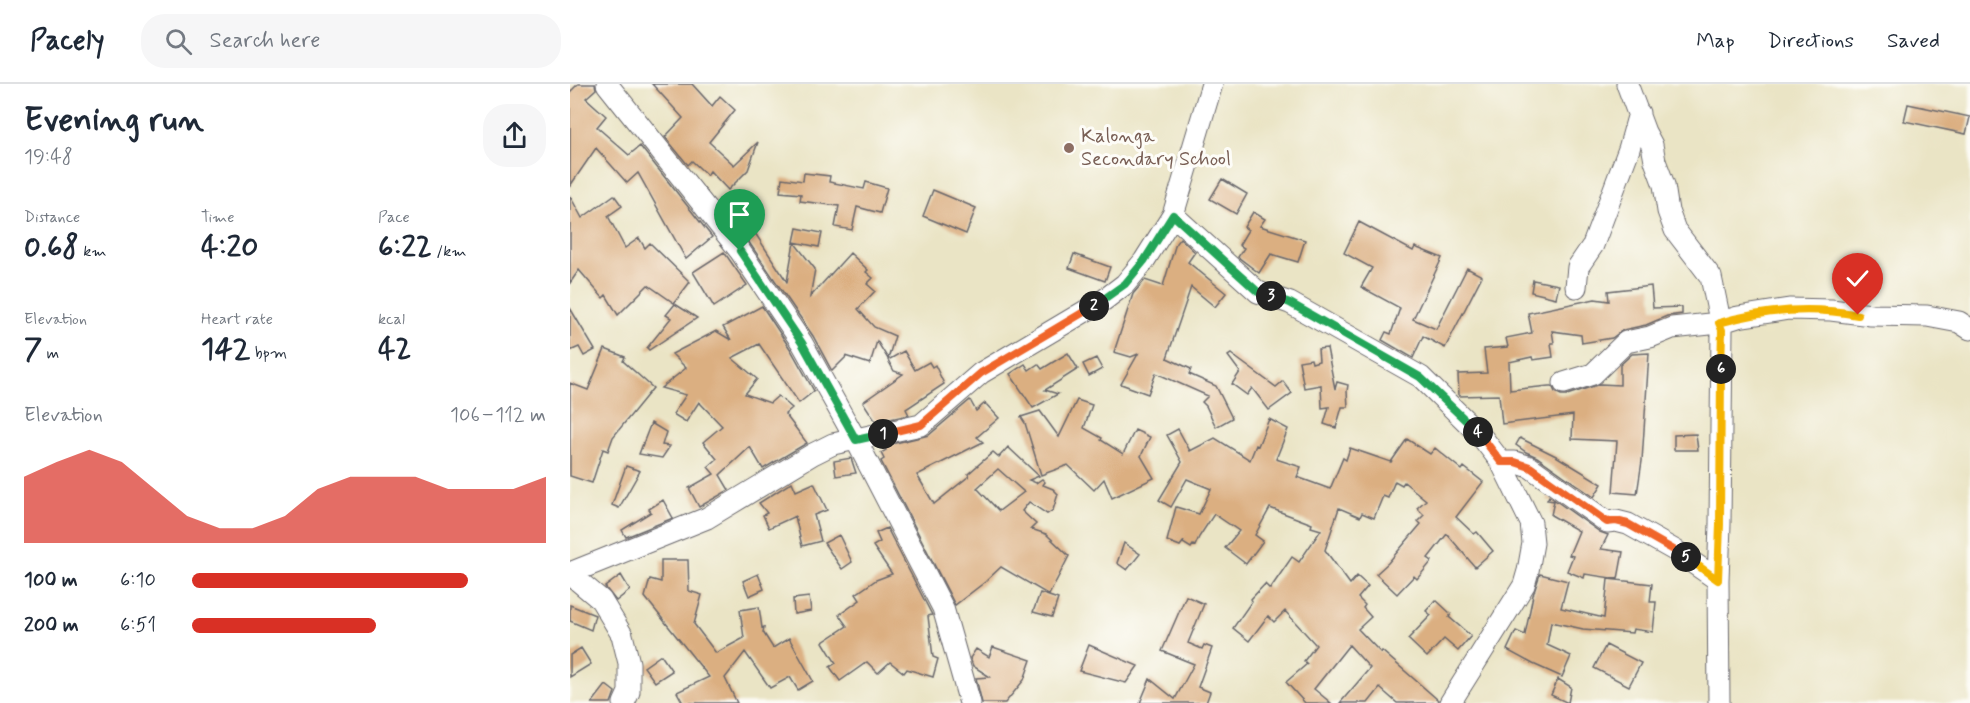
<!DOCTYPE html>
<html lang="en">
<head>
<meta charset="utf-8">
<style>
	body { margin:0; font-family:Mynerve,sans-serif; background:#f6f6f7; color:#1f2937; height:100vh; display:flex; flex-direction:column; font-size:22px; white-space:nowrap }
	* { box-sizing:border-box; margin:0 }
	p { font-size:20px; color:#747a83 }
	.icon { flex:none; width:33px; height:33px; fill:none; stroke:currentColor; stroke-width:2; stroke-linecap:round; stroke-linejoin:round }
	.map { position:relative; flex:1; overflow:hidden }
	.sheet { display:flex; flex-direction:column; background:#fff; width:570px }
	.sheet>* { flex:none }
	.pin { position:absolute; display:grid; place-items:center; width:51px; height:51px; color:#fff; margin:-62px -26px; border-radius:50% 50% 50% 0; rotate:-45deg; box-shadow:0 0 6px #0007 }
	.pin .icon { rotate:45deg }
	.km { position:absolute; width:30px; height:30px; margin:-15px; border-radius:50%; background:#222; color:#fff; font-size:16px; line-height:30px; text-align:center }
	.round { display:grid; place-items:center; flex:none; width:63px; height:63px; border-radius:24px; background:#f6f6f7 }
	.headline { display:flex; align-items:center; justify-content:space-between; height:102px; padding:0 24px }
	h1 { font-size:33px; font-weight:700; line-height:45px }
	.metrics { display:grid; grid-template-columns:repeat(3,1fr); gap:9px; height:102px; padding:6px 24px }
	.metrics div { display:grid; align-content:center }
	.metrics b { font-size:30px; font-weight:700 }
	.metrics small { font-size:16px; font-weight:400 }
	.metrics p { font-size:16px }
	.chart { height:168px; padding:12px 24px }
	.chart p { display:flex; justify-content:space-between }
	.chart svg { width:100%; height:108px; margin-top:6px; fill:#d93025; opacity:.7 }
	ul { padding:0 24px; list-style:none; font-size:20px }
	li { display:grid; grid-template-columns:96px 72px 1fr; align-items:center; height:45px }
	li i { height:15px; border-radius:8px; background:#d93025 }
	header { display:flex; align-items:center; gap:36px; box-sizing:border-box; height:84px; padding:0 30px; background:#fff; border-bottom:2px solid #e0e1e3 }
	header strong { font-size:28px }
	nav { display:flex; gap:33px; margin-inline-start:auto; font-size:21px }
	.search { width:420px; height:54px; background:#f6f6f7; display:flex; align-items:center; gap:15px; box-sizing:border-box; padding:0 21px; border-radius:24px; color:#747a83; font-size:22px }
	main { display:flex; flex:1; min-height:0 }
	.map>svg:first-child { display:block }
	.building { fill:#dbaf81; fill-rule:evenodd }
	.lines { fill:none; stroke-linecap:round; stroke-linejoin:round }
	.minor-casing { stroke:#68666b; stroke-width:23 }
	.minor { stroke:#fff; stroke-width:21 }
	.split-1-casing { stroke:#fff; stroke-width:12 }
	.split-2-casing { stroke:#fff; stroke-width:12 }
	.split-3-casing { stroke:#fff; stroke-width:12 }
	.split-4-casing { stroke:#fff; stroke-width:12 }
	.split-5-casing { stroke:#fff; stroke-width:12 }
	.split-6-casing { stroke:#fff; stroke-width:12 }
	.split-7-casing { stroke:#fff; stroke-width:12 }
	.split-1 { stroke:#22a559; stroke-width:8 }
	.split-2 { stroke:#f0652b; stroke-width:8 }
	.split-3 { stroke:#22a559; stroke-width:8 }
	.split-4 { stroke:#22a559; stroke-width:8 }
	.split-5 { stroke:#f0652b; stroke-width:8 }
	.split-6 { stroke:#f5b400; stroke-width:8 }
	.split-7 { stroke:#f5b400; stroke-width:8 }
	.education-dot { fill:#8d6e63; stroke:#fdfcf7; stroke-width:2 }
	.labels { text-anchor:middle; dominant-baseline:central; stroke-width:6; stroke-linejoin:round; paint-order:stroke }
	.education-label { font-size:20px; fill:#785e54; stroke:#fdfcf7; text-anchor:start }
</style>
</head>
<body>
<header>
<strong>Pacely</strong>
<div class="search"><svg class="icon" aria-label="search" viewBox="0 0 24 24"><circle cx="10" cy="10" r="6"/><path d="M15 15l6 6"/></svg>Search here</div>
<nav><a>Map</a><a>Directions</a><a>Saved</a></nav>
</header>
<main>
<section class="sheet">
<div class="headline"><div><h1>Evening run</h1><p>19:48</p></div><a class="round"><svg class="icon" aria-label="share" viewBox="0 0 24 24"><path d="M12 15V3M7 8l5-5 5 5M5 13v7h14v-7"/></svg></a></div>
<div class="metrics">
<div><p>Distance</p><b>0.68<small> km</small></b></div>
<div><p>Time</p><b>4:20</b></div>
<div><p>Pace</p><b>6:22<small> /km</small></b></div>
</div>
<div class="metrics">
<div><p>Elevation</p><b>7<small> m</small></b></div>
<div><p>Heart rate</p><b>142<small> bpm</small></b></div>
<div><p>kcal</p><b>42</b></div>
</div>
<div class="chart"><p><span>Elevation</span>106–112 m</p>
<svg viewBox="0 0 160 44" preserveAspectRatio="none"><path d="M0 44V17L10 11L20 6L30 11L40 22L50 33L60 38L70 38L80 33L90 22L100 17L110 17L120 17L130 22L140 22L150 22L160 17V44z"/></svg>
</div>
<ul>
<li><b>100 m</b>6:10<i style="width:78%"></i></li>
<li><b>200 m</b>6:51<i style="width:52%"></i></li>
</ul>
</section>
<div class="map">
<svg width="1400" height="619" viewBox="0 0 1400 619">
	<rect width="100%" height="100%" fill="#fdfcf7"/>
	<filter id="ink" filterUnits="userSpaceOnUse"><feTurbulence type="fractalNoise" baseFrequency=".0167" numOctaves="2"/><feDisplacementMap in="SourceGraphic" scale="12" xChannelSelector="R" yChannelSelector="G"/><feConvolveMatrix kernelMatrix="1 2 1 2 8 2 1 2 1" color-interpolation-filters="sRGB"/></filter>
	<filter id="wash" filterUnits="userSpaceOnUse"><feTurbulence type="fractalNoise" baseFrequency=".008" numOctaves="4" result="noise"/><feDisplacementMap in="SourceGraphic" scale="24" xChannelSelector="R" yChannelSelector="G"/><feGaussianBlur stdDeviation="1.35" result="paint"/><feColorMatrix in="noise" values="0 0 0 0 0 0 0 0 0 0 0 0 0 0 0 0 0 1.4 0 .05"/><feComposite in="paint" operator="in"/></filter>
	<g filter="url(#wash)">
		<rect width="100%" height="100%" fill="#eae4c5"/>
		<g id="blocks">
			<!-- building -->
			<path class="building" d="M8,0H25L26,5L16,14L36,32L27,43L59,71L70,62L142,153L116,175L68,89L57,99L26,64L0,102V8Z
				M82,0H122L142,22L150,12L165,26L139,58L164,81L188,58L178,86L158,106L140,87L137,91L122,77L118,81L95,53L113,34Z
				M1338,20L1400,33L1396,50L1334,37Z
				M234,89L260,92L259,98L294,105L296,98L317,104L310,129L287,123L282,146L265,143L269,122L230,117L231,110L210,108L212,94L233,97Z
				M652,95L677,110L666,130L640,115Z
				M363,106L406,124L396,150L353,132Z
				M44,111L52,122L38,132L55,164L69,154L75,164L80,159L120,198L104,219L78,201L48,231L36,211L33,214L9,186L0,199V112L12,134Z
				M683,128L695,135L690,142L735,156L728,178L701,170L689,189L668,173L674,164L669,161L678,146L674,143Z
				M789,138L843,167L845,163L872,174L843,235L866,245L897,184L912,192L875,264L853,252L843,274L812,256L816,248L821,250L830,224L791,203L802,184L774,169Z
				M227,144L252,149L249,163L224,158Z
				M185,149L217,198L224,158L245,185L240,213L280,169L298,186L296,188L303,194L297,200L305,207L288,225L304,243L325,252L318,275L307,257L300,280L275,272L276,273L262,287L243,252L176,154Z
				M610,154L625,168L618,178L656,209L645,223L621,203L597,274L621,285L619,290L646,302L662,334L646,343L636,322L632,318L638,312L586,289L578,310L551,300L568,270L561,273L544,268L563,210L575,196L593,202L606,159Z
				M154,168L177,201L144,223L123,188Z
				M504,170L540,183L535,197L499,184Z
				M963,196L989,201L986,214L961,208Z
				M1081,202L1083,224L1112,223V230L1097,232L1076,241L1053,246L1042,254L1012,259L1011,251L982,247L984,259H981L983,273L963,276L962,273L939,278L940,306L979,302H982L985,308L991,311H997L1030,300L1050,301V281L1062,270L1079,269L1072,377L1067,410L1043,408L1047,357L1002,355L1003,331L932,340L929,311L889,312L888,290L917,289L914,265L938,263L936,254L962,249L958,229L1025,215L1039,217L1038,207Z
				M105,220L127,234L79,266L77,264L101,234L96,231Z
				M192,222L221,266L244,307L229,319L189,260L162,274L187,295L175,310L200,319L208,312L222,324L215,330L237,359L193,385L180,363L150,391L159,406L129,423L119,404L144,390L138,383L147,375L133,358L152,342L129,318L116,338L103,330L116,311L91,304L116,284L102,270L146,247L161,256L153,243Z
				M0,224L25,266L14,272L9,263L0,267Z
				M757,264L765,305L767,298L778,301L777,307L778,323H772L766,344L754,340L759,323L752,324L751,301L734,304L729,277L741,275L742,279L749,277L748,265Z
				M35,265L55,273L53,277L83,304L43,353L38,367L33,365L22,399L0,392V299L18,306Z
				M334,267L345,286L359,278L362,283L365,281L374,300L336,325L339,331L306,338L293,318L333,290L324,287L318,276Z
				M498,269L508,285L475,306L488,310L463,324L440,290L455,280L459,286L468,280L472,285Z
				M661,270L706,303L713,297L722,309L699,326L682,304L677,311L662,300L670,288L658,272Z
				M526,274L532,285L519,292L513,280Z
				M400,316L406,327L415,319L429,334L407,353L413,358L347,391L364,420L399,392L398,390L423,368L429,373L438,363L469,392L459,396L466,399L472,395L475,398L473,401L483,405L488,410L483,426L477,430L459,418L452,427L466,440L461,445L476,450L499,472L479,511L431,483L415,498L385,521L311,377L314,375L311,369L316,366L313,362L359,351ZM428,385L454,408L429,427L407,404Z
				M507,316L522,321L514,344L532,354L531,356L553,370L565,346L580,353L571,372L584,394L542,414L534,395L524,406L498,381L471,391L455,339L451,333L470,327L489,353Z
				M699,335L718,345L706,375L731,383L727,393L760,405L773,374L776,376L780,364L821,378L837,355L860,370L865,364L892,386L894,383L913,398L886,433L904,450L907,448L923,467L905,483L877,450L858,474L862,477L847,495L844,492L827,510L806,490L818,479L851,440L848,437L854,431L847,424L856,416L834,398L832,401L825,397L818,414L813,412L804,434L792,429L790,433L769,424L755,466L780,500L787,492L798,502L788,514L795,521L793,524L801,533L788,545L811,569L812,567L868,616L867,619H827L810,604L798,619H770L800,584L779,561L744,605L761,619H735L716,598L737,580L734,577L746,561L715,527L704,538L698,532L679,557L663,544L682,517L681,515L695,500L700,505L722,473L729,478L751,446L741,443L742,440L700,424L685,451L693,457L676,480L655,464L669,447L644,430L629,453L625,462L623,461L621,464L613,459L614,457L610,462L597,457L606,423L629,430L641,405L617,395L601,423L589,416L612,378L597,351L608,345L620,367L645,354L680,376L686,361L688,362Z
				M81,339L96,348L92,361L100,362L92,374L69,370Z
				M1126,350L1128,366H1104V351Z
				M950,354L986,372L1032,400L1024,413L967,373L956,368L946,361Z
				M281,374L286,389L266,392L264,377Z
				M56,382L70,387L49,424L42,421Z
				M222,398L226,407L244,399L257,426L244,431L251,457L232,462L225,432L199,444L193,431L197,429L189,419Z
				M979,412L1030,448L1038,451L1031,465L1053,468L1048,495L1015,490L1014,494L997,487L1003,472L999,471L1009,447L981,431L984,417L977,416Z
				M93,416L103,434L56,453L52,446L81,428L79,425Z
				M317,444L361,529L362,531L358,532L363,573L368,575L363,593L337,585L334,589L320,578L308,589L297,578L270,597L260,583L266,579L253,558L277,542L269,531L290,516L286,510L306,496L322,490L303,462L310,458L306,449Z
				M269,451L282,478L272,485L254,459Z
				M554,459L570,470L557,486L547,479Z
				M91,476H118L119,507L132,511L124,540L146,569L174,554L170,526L189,523L192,544L194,543L193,548L203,564L219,554L243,597L228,606L220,593L200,604L175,568L155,594L167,619H113L107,608L139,593L75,513L80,495L91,498Z
				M188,490L194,505L179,512L173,497Z
				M970,490L998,497L991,524L1034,534L1038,495L1082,500L1080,518H1086L1083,548L1063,545L1062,549L1013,545L981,538L977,561L1001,572L992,593L963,580L937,566L946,547L955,551L963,511Z
				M51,491L60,506L46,517L35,503Z
				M470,509L488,515L482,533L463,528Z
				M616,512L634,520L618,559L632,565L634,561L642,564L628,603L640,608L636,619H570L580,595L605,615L624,580L592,567Z
				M239,513L241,527L224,530L223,515Z
				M866,516L881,530L879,533L901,552L888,567L874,555L857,573L838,555L861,531L856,527Z
				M0,521L25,531L21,546L0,537Z
				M519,561L568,582L556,599L509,587Z
				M1036,561L1071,579L1059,602L1024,584Z
				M423,563L461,576L454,596L435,619H412L406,594L420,593L403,582L400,574L406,565L419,573Z
				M11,564L21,580L0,593V571Z
				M91,571L102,587L85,598L74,583Z
				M988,595L1001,603L998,619L981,611Z
				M36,601L45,608L41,619H22Z"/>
		</g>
	</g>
	<g filter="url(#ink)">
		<use href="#blocks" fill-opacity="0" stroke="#68666b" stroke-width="1.5"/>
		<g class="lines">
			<defs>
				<path id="minor" d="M37,0L170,167L232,259L286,356L373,524L400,619
					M642,0L603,131L688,208L720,219L851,293L911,352L931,378L961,439L963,459L958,487L954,501L880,619
					M1057,0L1075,48L1082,61L1085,77L1094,101L1098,127L1105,146L1141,193L1152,246L1150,440L1148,496L1149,619
					M1006,203L1008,183L1023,161L1059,65L1069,29
					M994,299L1023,290L1056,258L1080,253L1102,244L1149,239L1168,233L1219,225L1261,226L1301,231L1357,232L1389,238L1400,245
					M931,378H945L960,383L1037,438L1046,437L1058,440L1106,467L1148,496
					M0,489L137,434L243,370L263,360L351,341L411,289L534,216L555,200L574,177L603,131
					M0,490L31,516L52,551L59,579V608L54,619"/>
			</defs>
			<!-- minor casing -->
			<use href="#minor" class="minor-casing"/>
			<!-- minor -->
			<use href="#minor" class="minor"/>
		</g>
	</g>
	<g class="lines" filter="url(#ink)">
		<defs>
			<path id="split-1" d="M170,167L232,259L286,356L313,350"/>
			<path id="split-2" d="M313,350L351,341L411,289L524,222"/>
			<path id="split-3" d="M524,222L555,200L574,177L603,131L688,208L701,212"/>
			<path id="split-4" d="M701,212L720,219L850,293L908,348"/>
			<path id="split-5" d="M908,348L931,378H945L960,383L1037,438L1046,437L1058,440L1116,473"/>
			<path id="split-6" d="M1116,473L1148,496L1150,440L1151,285"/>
			<path id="split-7" d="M1151,285L1152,246L1149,239C1195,226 1242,222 1288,231"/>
		</defs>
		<!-- split-1 casing -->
		<use href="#split-1" class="split-1-casing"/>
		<!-- split-2 casing -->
		<use href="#split-2" class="split-2-casing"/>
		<!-- split-3 casing -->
		<use href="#split-3" class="split-3-casing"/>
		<!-- split-4 casing -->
		<use href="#split-4" class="split-4-casing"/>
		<!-- split-5 casing -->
		<use href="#split-5" class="split-5-casing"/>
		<!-- split-6 casing -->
		<use href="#split-6" class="split-6-casing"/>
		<!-- split-7 casing -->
		<use href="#split-7" class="split-7-casing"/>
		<!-- split-1 -->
		<use href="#split-1" class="split-1"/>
		<!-- split-2 -->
		<use href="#split-2" class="split-2"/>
		<!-- split-3 -->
		<use href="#split-3" class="split-3"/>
		<!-- split-4 -->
		<use href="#split-4" class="split-4"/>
		<!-- split-5 -->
		<use href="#split-5" class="split-5"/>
		<!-- split-6 -->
		<use href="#split-6" class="split-6"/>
		<!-- split-7 -->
		<use href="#split-7" class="split-7"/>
	</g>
	<!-- markers -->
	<circle class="education-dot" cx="499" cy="64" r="6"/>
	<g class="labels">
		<!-- education labels -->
		<g class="education-label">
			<text x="511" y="52">Kalonga<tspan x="511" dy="23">Secondary School</tspan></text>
		</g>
	</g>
</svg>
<div class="pin" style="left:170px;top:167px;background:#1e9e55"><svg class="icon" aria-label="arrive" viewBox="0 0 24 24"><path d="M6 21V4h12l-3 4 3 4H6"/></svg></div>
<div class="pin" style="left:1288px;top:231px;background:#d93025"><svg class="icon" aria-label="check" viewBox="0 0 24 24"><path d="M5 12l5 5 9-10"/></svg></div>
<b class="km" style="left:313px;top:350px">1</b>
<b class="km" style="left:524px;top:222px">2</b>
<b class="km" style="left:701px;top:212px">3</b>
<b class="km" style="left:908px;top:348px">4</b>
<b class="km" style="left:1116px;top:473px">5</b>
<b class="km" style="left:1151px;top:285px">6</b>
</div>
</main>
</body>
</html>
